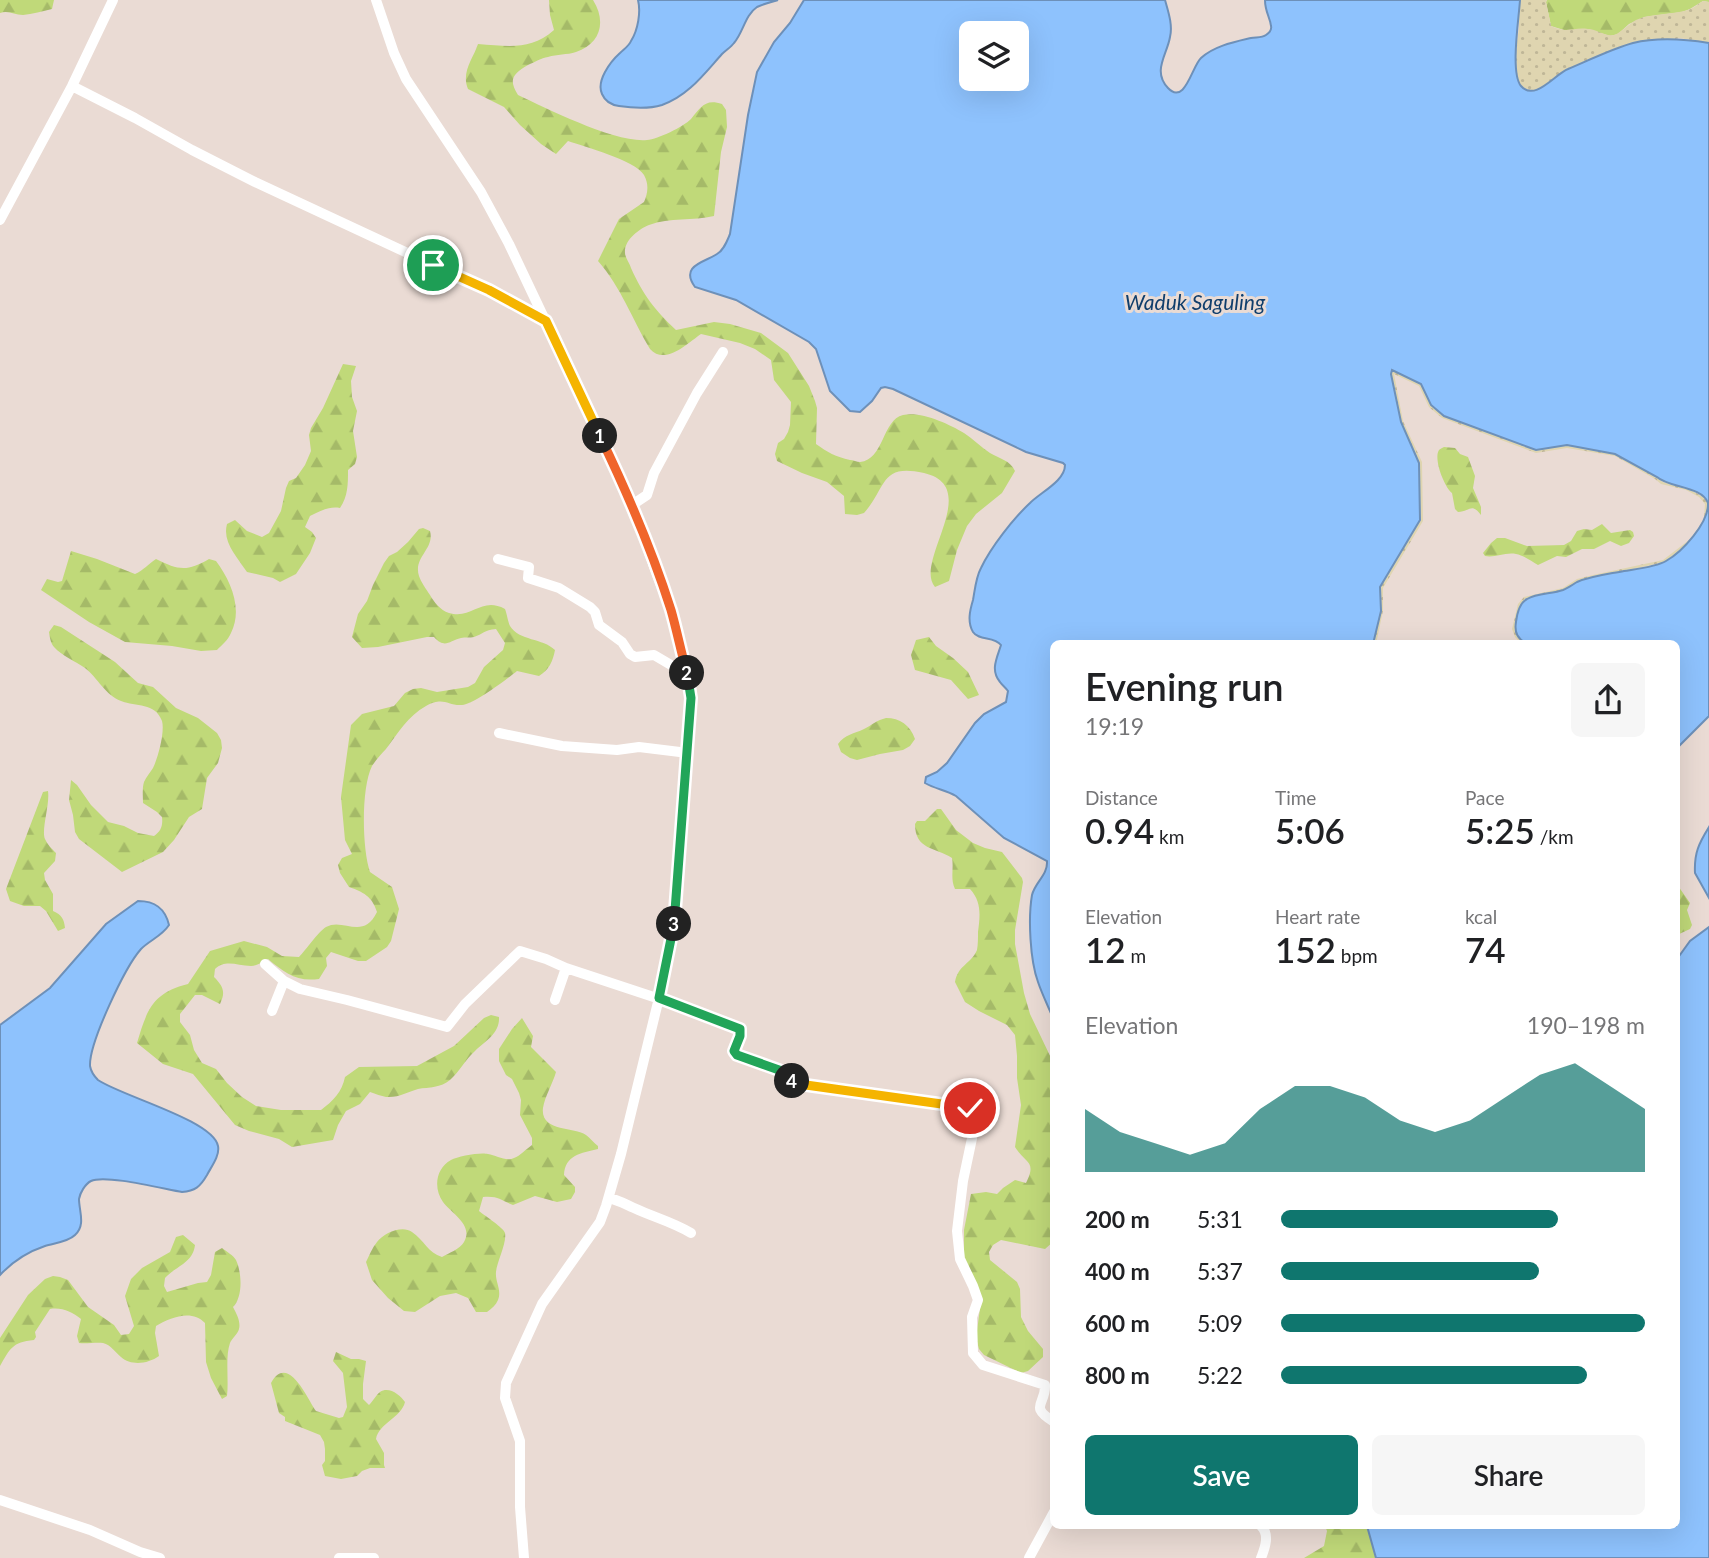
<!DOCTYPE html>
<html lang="en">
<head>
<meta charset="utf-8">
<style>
	body { margin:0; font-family:Lato,sans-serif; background:#f6f6f6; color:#202124; height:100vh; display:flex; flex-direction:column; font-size:26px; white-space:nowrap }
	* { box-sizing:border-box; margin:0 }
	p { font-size:23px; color:#757577 }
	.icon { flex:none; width:38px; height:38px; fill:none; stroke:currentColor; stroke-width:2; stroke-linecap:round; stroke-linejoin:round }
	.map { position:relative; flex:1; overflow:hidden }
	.side { position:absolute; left:1050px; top:640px; width:630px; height:889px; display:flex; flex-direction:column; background:#fff; border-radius:10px; box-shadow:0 7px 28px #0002 }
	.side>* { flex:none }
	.buttons { position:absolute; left:959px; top:21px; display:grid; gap:14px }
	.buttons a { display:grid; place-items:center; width:70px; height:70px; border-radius:10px; background:#fff; box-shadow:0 7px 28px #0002; font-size:35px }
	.pin { position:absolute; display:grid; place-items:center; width:60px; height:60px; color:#fff; margin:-30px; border:4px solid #fff; border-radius:50%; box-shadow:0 2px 7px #0007 }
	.km { position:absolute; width:35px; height:35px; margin:-18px; border-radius:50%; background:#222; color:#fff; font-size:19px; line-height:35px; text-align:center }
	.round { display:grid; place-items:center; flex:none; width:74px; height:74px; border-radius:10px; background:#f6f6f6 }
	.head { display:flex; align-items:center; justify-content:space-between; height:119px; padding:0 35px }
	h1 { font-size:38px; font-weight:600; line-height:52px }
	.metrics { display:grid; grid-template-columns:repeat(3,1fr); gap:10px; height:119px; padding:7px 35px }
	.metrics div { display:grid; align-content:center }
	.metrics b { font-size:35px; font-weight:600 }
	.metrics small { font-size:19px; font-weight:400 }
	.metrics p { font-size:19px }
	.chart { height:196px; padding:14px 35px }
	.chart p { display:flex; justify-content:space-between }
	.chart svg { width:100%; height:126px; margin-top:7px; fill:#0f766e; opacity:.7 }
	.cta { display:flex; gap:14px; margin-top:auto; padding:14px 35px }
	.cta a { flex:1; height:80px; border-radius:10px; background:#0f766e; color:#fff; font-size:28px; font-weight:600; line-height:80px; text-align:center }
	.cta a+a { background:#f6f6f6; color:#202124 }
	ul { padding:0 35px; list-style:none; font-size:23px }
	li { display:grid; grid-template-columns:112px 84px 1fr; align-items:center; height:52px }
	li i { height:18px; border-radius:9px; background:#0f766e }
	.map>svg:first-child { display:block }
	.forest { fill:url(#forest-firs) }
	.sand { fill:url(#sand-dots) }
	.water { fill:#8ec2fd; stroke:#6d90b9; stroke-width:2; fill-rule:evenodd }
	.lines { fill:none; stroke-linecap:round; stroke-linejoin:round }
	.minor { stroke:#fff; stroke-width:10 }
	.split-1-casing { stroke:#fff; stroke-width:14 }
	.split-2-casing { stroke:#fff; stroke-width:14 }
	.split-3-casing { stroke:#fff; stroke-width:14 }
	.split-4-casing { stroke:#fff; stroke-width:14 }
	.split-5-casing { stroke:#fff; stroke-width:14 }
	.split-1 { stroke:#f5b400; stroke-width:9 }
	.split-2 { stroke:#f0652b; stroke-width:9 }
	.split-3 { stroke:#22a559; stroke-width:9 }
	.split-4 { stroke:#22a559; stroke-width:9 }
	.split-5 { stroke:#f5b400; stroke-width:9 }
	.labels { text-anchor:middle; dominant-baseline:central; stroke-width:6; stroke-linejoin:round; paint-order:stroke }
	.water-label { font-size:21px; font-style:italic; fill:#103e6c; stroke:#eadbd4 }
</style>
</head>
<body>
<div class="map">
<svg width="1709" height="1558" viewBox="0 0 1709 1558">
	<defs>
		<pattern id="forest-firs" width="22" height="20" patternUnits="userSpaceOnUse" patternTransform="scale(1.75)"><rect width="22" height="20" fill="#c0d979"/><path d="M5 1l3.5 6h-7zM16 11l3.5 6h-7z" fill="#a5ba68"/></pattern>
		<pattern id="sand-dots" width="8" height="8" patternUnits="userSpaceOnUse" patternTransform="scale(1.75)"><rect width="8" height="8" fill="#dfd5b0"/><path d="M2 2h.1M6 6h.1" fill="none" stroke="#bfb697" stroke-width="1.8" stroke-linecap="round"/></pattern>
	</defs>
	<rect width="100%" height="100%" fill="#eadbd4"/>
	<!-- forest -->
	<path class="forest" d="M0,0H54L52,9C43,11 32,14 23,15C14,15 9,10 0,13Z
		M549,0H593C607,22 600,44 576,52C567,55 557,54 548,57C541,58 535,62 528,65C513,74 508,79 518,95C548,109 615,143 647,140C658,139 683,127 691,119C700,108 705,98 722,104L726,110L727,127L721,152L714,216C693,221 670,217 649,225C639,229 624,240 625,253C625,257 630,264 631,268C643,295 655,310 676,330L714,322L730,324L761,333L788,353L809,386L815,401L817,408L816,444C827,452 836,457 850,460C853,460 857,462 860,462C884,460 882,420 903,415C921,411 949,424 964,433C973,439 981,447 990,453C1000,459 1010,460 1015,471L1002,493L976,514L967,526L957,550L949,581L935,587C913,562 984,487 924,473C880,463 887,487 864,513L857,515L845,514L844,496L827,482L802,473L777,461L775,454L778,443L784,439L788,432L790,425L791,402L774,380L771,360L755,349L740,343L701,334C688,343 665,366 650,349C632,319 621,287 598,261L619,219L644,202C648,193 649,184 644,175C635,160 585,147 568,141L556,154L541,144L520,125L504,107L468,89C461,72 473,59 478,44C508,46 530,51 554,30L550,15Z
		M1547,0H1709V2L1703,1L1690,9L1682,12L1644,17L1629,24L1618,34L1610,36L1588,29L1567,31L1551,26L1546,2Z
		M343,364L356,366L351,381L352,397L357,411L353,431L357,457L355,464L348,470C348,484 348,496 340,508C329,506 320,511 310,516L305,527L312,532L316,538L310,553L296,574L280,582L273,578L247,572C237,557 222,542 227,524L235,520L247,531L262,537L269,533L281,511L286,488L289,481L296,478L305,465L311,451L309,435L311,428L323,408Z
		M1444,447L1455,448L1460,454L1468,457L1475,476L1473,488L1481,507V515C1471,502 1470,512 1458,512L1455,509L1452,493C1445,488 1433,459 1439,450C1440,449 1442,448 1444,447Z
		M1602,524L1611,533L1630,530L1633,532L1634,536L1629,543L1621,546L1610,541L1594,549H1582L1566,557L1557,556L1538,565C1531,561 1523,555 1516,554C1505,552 1495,558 1485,556L1483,553L1491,543L1497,538H1505L1527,546L1564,545L1571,541L1577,531L1584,529L1592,530Z
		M423,528L430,531C435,549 413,557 419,576C421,582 426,589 430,595C434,602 440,610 449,613C472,620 481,596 505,609C507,614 508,622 510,626C519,641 543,638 555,650C553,661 549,670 539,676L517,671C507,679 474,704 462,705C447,706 444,696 426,706C408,716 398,733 386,749C381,754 376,760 372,766C361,788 362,849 370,872L392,887L399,909L391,941L387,947L366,961H358L331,952L326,958L327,966L319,979C296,982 285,973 268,959C262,962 257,966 251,966C237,966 226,959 215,969L214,977C223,986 226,992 220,1004L202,995H195L180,1014V1022L190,1035L194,1050L202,1063L216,1069L227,1083L242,1097L256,1106L281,1110H321C333,1101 342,1092 345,1077L359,1067L417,1066L454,1046L484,1018L491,1015L499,1017C500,1033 486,1041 475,1051C465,1060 460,1071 450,1080C441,1088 429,1087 418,1089C407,1092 399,1098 386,1097C381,1096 376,1094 370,1092L360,1104L346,1111L338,1125L333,1140L292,1147L279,1139L249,1131L235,1125L193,1074L163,1064L137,1043C147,1010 152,993 188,984L210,951L244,941L267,947L282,956L299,957C306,950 318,932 326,927C343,917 363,941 377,912C372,896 363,892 349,887L340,873L338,865L342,858L352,854L345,840L341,797L351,725L362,714L394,706L405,693L413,689L421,688L437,692L468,687L475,683L484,667L503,650L505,643L496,629C484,630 483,634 474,637C470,638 465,637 461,638C449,641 445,649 434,637H427L378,647L362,648L352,637L358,614L367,601L373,585L384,563L389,556L397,552L408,542L419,529Z
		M71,551L97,559L135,574C144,570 148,564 156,559C178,570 187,572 209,559L216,561C231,581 243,609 231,633C228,640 222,645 217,650L201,651L172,646L125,642L89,622L41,590L47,579L58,582L62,581Z
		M54,625L61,627L115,662L138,683L153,687L176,708L198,718L217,733L221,740L222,748L218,763L207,778L202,809L189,817L174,840L163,852L122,872L79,839L75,832L73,815L69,800L71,780L77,785L91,805L108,822L124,826L138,833L154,836C161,831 163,826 162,817L157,812L143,803C143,797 142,788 144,782C146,777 150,773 153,768C158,758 165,732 162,721C155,702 136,707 121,701C105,695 98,678 85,668C75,661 62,656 54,647C50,642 50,637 49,632Z
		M929,637L936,646L953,658L968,672L979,695L968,699L951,680L915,670L911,655L916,640Z
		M886,718C900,718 910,725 915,739L910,746L903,750L880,754L857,760L850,758L841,752L838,744C845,734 854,734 864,729C872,725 877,720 886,718Z
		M48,791C50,805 41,830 45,839C47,844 52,849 56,853L55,861L44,873L45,880L53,894V911C62,915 64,919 65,928L58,931L46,911L40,906H24L10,901L6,889L43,792Z
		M937,809H941L956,830L973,843L985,848L1002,852L1022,878L1023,882L1015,930V944L1024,993L1030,1014L1053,1062V1242L1045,1249L1001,1240L993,1245L989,1252L990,1260L1017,1282L1020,1289L1021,1317L1028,1331L1043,1349V1357L1028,1371L1021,1373L984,1355L979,1349L976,1338L981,1301L964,1259V1230L971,1194L986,1192L997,1194L1003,1188L1015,1180L1026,1183C1037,1161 1026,1164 1015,1147L1021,1105L1017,1078V1056L1015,1035L1007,1025L979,1011L965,1002L955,982C958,965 971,964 977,950C978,945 978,937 978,932C980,916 982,902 970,889H955C950,878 954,869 952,858C935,847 915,850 915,824L917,821H925Z
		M1676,883L1690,903L1687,910L1692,925L1690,929L1677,935Z
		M522,1018L533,1036L531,1047L556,1072C553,1083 545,1096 543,1108C540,1132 574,1127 586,1135C590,1138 594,1143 598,1146V1149C581,1153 565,1155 564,1175L575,1187V1192L571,1199L557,1202L535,1196L513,1205C499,1200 500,1196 483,1197L479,1211C485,1216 504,1228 505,1233C507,1243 497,1261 496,1272C495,1282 502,1290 498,1300C496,1305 492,1308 487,1312H476L468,1298L456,1293L440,1296L415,1312L404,1311L388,1298L372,1280L366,1262C369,1256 372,1248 377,1242C384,1233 402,1225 412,1232C424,1240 428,1253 442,1257C449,1253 460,1249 464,1242C474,1225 451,1213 443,1202C433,1188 436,1168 451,1160C458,1156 481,1152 488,1154C496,1155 506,1162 514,1158C520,1156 526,1149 532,1145V1138L520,1115L521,1100L519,1093L512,1079L506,1075L499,1061V1049L512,1029Z
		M183,1235L195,1245C193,1263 176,1266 165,1278L164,1286L167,1292L198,1283L207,1282L211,1275L215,1252L222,1248C227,1252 233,1255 236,1260C242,1273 243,1297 233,1307C236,1313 241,1321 239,1329C238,1334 232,1338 230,1343C225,1357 229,1380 227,1396L222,1399L211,1378L206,1362L205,1323C192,1309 171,1317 156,1326L155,1333L159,1356C148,1364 131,1366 121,1357C115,1352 111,1345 103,1343C96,1342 87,1344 79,1343L77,1336L81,1319C72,1312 62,1307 50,1309L35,1332L36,1337L34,1340C12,1342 10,1349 0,1366V1338L28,1295L45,1279L53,1276L60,1277L68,1280L88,1307L114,1325L121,1335L129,1334L134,1326L125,1296L131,1279L142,1268L170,1252L176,1237Z
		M336,1352L351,1359H359L366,1361L363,1384V1399L369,1405C373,1401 376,1395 380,1392C389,1386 400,1395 405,1402C401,1418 379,1423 376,1439L384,1453V1465L385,1468H370L362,1471L357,1476L341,1479L325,1476L322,1465L325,1461V1449L324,1442L320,1435L285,1421V1417L279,1413L271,1383C288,1352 308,1400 316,1411L339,1418L343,1417L347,1407L343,1373L333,1361Z
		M1325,1526H1367L1376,1558H1304L1324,1546L1327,1531Z"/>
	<!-- sand -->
	<path class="sand" d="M1520,0H1547L1546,2L1551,26C1568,34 1572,27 1588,29C1597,29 1605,37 1614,35C1619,34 1629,24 1636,20C1652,13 1668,15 1684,11C1691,10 1697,5 1703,1L1709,2V43L1679,38L1552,80C1546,85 1541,90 1533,90C1507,92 1517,43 1519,28C1519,19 1519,9 1520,0Z
		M1392,370L1421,384L1431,405L1536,450L1567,445L1616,454L1657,477L1663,482L1687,488L1700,495L1704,497L1708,504L1706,520L1691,541L1665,562L1593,578L1578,582L1564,590L1525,599L1518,613L1515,629L1522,641L1527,644H1522L1515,637L1512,629L1518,604L1524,597L1563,588L1577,579L1593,575L1663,560L1689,540L1695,533L1704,519L1705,504L1699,497L1686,490L1661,484L1655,479L1615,456L1567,448L1536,453L1442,418L1429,407L1419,386L1394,374L1403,421L1422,462L1423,521L1383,588V611L1376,644H1373L1381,611L1380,587L1420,520L1419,463L1401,422L1391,374Z"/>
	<!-- water -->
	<path class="water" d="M638,0H778C771,2 763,4 757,7C745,15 743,33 734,43C731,47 726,50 722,54C704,74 688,96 662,105C649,109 632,108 619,106C612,105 605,101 602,94C596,81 610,62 620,53C624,49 629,46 631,41C638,30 641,12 638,0Z
		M804,0H1165C1168,11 1173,25 1170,37C1167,55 1152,71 1168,88C1185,106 1192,66 1201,58C1214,46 1234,42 1251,38C1256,37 1262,38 1266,35C1269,33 1272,30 1271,26C1270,17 1265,12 1265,0H1520C1519,18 1510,73 1521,86C1535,102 1555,74 1568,69C1587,61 1614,48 1633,43C1658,37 1684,39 1709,43V716L1677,748L1676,644H1527C1518,639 1514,633 1516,622C1517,614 1519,603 1527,599C1537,593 1552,594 1563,590C1568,588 1572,585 1577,582C1591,576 1609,574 1624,571C1636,569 1656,567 1666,561C1682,552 1709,523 1708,503C1702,486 1669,488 1657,477L1615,454L1567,445L1536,450L1444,416L1431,405L1421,384L1392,370L1391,374L1401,422L1419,463L1420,520L1380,587L1381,611L1373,644H1054L1053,1018C1048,1006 1042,994 1038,982C1030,960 1028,918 1032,895C1035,882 1048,875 1047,861L1004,838L956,796C946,790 935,789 925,783L926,777L937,772L947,763L975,723L984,714L1006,702L1008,691C1006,688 1002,685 1000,682C990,670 997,658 1001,645C994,636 979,641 973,632C967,622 970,610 973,600C975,589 976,577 981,568C991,547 1013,519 1030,503C1041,492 1065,481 1065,465L1063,463L1026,452L893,389L885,387L881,388L872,401L860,412L850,411L830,391L816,349L809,342L736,300L695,287C679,265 706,262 717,254C724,250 727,241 730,234L748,115L757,72L774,42L790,23ZM1017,33V79H971V33Z
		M1709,827V898L1695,873C1694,853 1699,843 1709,827Z
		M138,901C155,901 165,908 169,925C162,936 150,940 141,949C125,967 89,1043 90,1066C91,1072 94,1076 98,1080C121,1096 213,1120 218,1146C220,1156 211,1167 207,1175C200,1187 195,1191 182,1192C164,1189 105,1174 91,1181C85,1184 80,1193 79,1199C79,1211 86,1225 75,1235C68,1242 54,1243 45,1246C27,1252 13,1261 0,1275V1025L50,988L106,924Z
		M1709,927V1558H1376L1367,1526H1676L1677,959L1690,941Z"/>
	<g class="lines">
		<!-- minor -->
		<path class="minor" d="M376,0L394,53L406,79L481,192L509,244L628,495L670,610L688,675L691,698L673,930L659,998L621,1154L606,1206L600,1222L542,1304L506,1383L505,1398L520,1441V1507L524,1558
			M72,86L135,118L192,150L255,182L489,291L546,321
			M0,220L72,86L113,0
			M632,505L647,495L654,473L697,393L723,352
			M498,559L529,567L528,578L559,588L590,607L595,612L599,625L622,642L630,654L635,657L654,655L688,675
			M499,733L562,746L617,750L639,747L688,753
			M265,964L284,981L300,989L347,1000L447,1027L465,1004L520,951L546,959L566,968L699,1012L740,1029V1036L734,1051L737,1055L779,1070L789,1080L806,1085L978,1110L963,1181L957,1231L960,1259L973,1286L978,1300L972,1317L973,1353L983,1365L1045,1385C1046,1405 1028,1406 1054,1422
			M555,1000L566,968
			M272,1011L284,981
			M609,1198C618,1200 625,1204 634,1208C653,1217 673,1222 691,1233
			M0,1500L90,1530L140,1552L160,1558
			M1261,1526C1270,1534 1265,1548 1261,1558
			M339,1558H374
			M1029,1558L1054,1512"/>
	</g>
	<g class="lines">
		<defs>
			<path id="split-1" d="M433,265L489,290L546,321L600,436"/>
			<path id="split-2" d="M600,436C627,492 652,550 671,610C677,631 681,652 687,673"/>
			<path id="split-3" d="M674,924L691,698L687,673"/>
			<path id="split-4" d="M674,924L659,998L740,1029V1036L734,1051L737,1055L779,1070L789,1080L792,1081"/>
			<path id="split-5" d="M792,1081L806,1085L970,1108"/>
		</defs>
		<!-- split-1 casing -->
		<use href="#split-1" class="split-1-casing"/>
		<!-- split-2 casing -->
		<use href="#split-2" class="split-2-casing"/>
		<!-- split-3 casing -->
		<use href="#split-3" class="split-3-casing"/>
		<!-- split-4 casing -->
		<use href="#split-4" class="split-4-casing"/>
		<!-- split-5 casing -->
		<use href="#split-5" class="split-5-casing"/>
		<!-- split-1 -->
		<use href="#split-1" class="split-1"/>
		<!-- split-2 -->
		<use href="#split-2" class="split-2"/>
		<!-- split-3 -->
		<use href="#split-3" class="split-3"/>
		<!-- split-4 -->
		<use href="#split-4" class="split-4"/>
		<!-- split-5 -->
		<use href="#split-5" class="split-5"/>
	</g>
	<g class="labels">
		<!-- water labels -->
		<g class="water-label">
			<text x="1195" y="301">Waduk Saguling</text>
		</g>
	</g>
</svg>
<div class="buttons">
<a><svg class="icon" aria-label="layers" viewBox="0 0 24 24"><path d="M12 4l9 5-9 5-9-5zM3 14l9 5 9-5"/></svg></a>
</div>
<div class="pin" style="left:433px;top:265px;background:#1e9e55"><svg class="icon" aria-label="arrive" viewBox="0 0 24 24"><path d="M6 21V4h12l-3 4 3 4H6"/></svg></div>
<div class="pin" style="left:970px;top:1108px;background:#d93025"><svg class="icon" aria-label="check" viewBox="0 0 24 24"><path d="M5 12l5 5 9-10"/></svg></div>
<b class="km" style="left:600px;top:436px">1</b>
<b class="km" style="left:687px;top:673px">2</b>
<b class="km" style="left:674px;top:924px">3</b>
<b class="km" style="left:792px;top:1081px">4</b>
<section class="side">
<div class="head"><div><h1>Evening run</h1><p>19:19</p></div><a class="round"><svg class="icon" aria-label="share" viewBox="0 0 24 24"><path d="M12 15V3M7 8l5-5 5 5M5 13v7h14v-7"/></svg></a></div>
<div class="metrics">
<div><p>Distance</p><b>0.94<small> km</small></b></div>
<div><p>Time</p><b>5:06</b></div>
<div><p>Pace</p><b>5:25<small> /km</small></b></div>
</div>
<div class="metrics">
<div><p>Elevation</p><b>12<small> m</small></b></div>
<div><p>Heart rate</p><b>152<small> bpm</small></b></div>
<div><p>kcal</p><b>74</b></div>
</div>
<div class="chart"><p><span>Elevation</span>190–198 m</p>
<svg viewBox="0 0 160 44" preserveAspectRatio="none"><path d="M0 44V22L10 30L20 34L30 38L40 34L50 22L60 14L70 14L80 18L90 26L100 30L110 26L120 18L130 10L140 6L150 14L160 22V44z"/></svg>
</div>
<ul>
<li><b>200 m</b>5:31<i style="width:76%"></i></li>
<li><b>400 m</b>5:37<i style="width:71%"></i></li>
<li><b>600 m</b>5:09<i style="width:100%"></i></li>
<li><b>800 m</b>5:22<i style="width:84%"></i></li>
</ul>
<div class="cta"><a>Save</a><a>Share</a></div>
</section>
</div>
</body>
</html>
